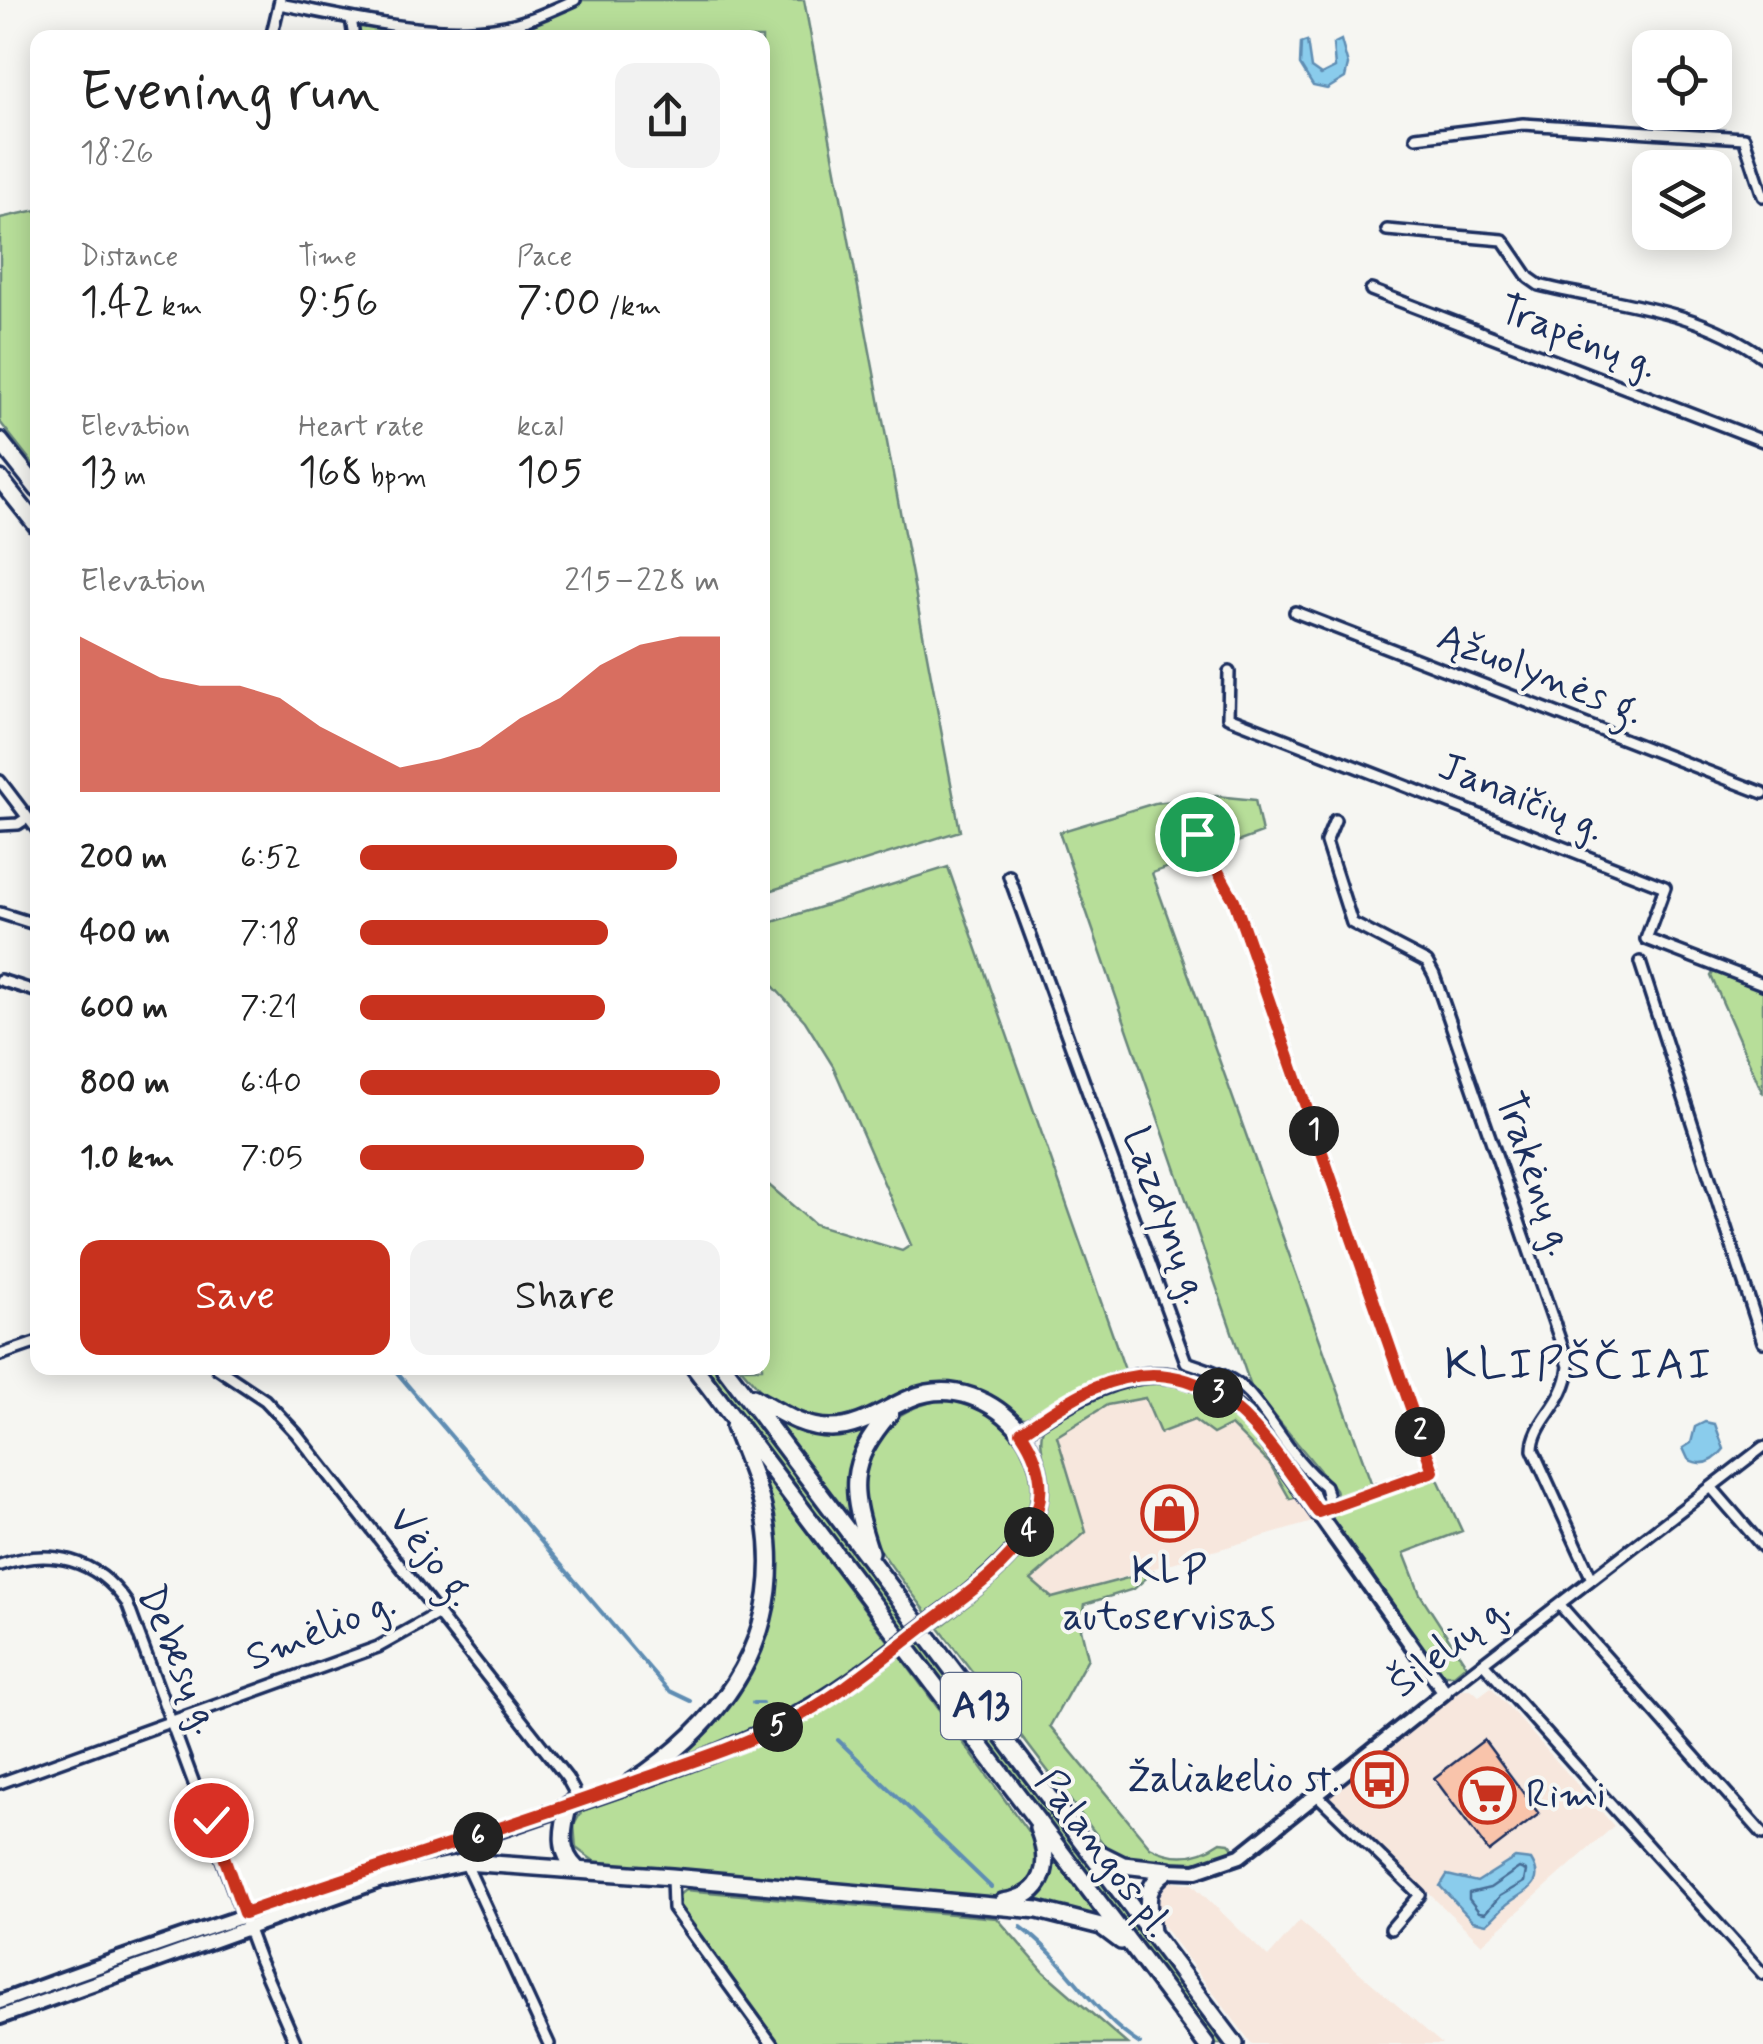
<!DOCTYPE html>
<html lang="en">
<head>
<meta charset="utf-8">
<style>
	body { margin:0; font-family:Mynerve,sans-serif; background:#f2f2f2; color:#222; height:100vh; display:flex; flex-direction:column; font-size:38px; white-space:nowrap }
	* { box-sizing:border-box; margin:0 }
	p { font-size:32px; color:#767676 }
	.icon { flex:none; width:55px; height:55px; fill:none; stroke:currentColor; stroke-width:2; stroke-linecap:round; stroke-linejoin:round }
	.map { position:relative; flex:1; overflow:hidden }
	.details { position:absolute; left:30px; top:30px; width:740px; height:1345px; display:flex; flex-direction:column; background:#fff; border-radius:20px; box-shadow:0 5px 25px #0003 }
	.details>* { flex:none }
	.fabs { position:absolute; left:1632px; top:30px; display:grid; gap:20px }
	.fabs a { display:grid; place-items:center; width:100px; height:100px; border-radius:20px; background:#fff; box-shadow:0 5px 25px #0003; font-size:50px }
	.pin { position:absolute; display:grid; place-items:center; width:85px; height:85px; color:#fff; margin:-42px; border:5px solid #fff; border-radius:50%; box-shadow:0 2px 10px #0007 }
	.km { position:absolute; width:50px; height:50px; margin:-25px; border-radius:50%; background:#222; color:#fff; font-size:28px; line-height:50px; text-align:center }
	.round { display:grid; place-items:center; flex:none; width:105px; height:105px; border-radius:20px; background:#f2f2f2 }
	.overview { display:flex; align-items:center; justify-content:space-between; height:170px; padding:0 50px }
	h1 { font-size:55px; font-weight:600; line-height:75px }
	.metrics { display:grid; grid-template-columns:repeat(3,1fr); gap:15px; height:170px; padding:10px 50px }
	.metrics div { display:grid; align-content:center }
	.metrics b { font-size:42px; font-weight:600 }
	.metrics small { font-size:28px; font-weight:400 }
	.metrics p { font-size:28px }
	.chart { height:280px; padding:20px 50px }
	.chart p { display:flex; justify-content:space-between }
	.chart svg { width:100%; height:180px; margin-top:10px; fill:#c8321e; opacity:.7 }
	.button { display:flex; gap:20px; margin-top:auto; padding:20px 50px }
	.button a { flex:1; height:115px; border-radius:20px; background:#c8321e; color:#fff; font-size:40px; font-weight:600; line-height:115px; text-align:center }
	.button a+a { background:#f2f2f2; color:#222 }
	ul { padding:0 50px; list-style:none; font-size:32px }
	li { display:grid; grid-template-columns:160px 120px 1fr; align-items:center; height:75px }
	li i { height:25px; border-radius:12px; background:#c8321e }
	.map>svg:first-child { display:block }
	.built { fill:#f7e7dd }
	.green { fill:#b7de99; stroke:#69867c; stroke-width:2.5 }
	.water { fill:#8accec; stroke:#5e8db3; stroke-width:2.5 }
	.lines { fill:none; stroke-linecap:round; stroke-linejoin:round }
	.shore { stroke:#476e97; stroke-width:2.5 }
	.stream { stroke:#5e8db3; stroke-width:4 }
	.building { fill:#f9c4ab; stroke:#1b2f5e; stroke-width:2.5 }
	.street-casing { stroke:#1b2f5e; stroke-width:16 }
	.secondary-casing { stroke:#1b2f5e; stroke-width:20 }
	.highway-casing { stroke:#1b2f5e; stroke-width:22 }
	.street { stroke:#f6f6f2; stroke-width:9 }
	.secondary { stroke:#f6f6f2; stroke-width:12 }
	.highway { stroke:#f6f6f2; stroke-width:15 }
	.secondary-bridge-casing { stroke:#1b2f5e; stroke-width:20; stroke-linecap:butt }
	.secondary-bridge { stroke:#f6f6f2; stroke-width:12 }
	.route-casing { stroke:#fff; stroke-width:20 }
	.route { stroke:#c8321e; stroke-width:12 }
	.labels { text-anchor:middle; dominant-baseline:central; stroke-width:8; stroke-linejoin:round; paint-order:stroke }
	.shield { fill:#f6f6f2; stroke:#5d6b8a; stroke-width:2.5 }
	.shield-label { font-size:38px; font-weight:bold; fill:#1b2f5e }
	.street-label { font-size:40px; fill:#1b2f5e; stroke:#f6f6f2 }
	.poi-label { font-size:40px; fill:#1b2f5e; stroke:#f6f6f2 }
	.quarter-label { font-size:45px; letter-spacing:2.5px; fill:#1b2f5e; stroke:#f6f6f2 }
</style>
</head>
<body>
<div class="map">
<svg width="1763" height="2044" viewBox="0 0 1763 2044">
	<rect width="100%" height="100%" fill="#f6f6f2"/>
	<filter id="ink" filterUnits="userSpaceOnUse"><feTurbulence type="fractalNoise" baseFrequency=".01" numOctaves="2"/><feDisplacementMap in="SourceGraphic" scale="20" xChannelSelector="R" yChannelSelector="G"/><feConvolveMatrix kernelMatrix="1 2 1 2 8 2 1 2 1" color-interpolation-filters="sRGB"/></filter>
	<g filter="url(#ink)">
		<!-- built -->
		<path class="built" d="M1145,1398L1194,1419L1230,1424L1270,1464L1290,1499L1298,1497L1316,1521L1052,1598L1031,1580L1086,1532L1057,1435L1107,1405Z
			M1491,1687L1614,1826L1482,1944L1325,1795L1462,1689H1471L1479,1696Z
			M1166,1880L1192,1884L1268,1957L1300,1921L1442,2044H1252L1153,1913L1154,1889Z"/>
		<!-- green -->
		<path class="green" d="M583,0H804L960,831L763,893L762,38H359L356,26C445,32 502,46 583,0Z
			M37,210H38L37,469L0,422V218Z
			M1216,796L1255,800L1262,833L1152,873L1377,1499L1437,1477L1462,1531L1404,1553L1420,1594L1466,1665L1454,1675H1440L1331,1524L1338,1498L1335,1489L1251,1387L1059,832L1155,803Z
			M948,867L1125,1370L1072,1391L1032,1418H1024L982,1393L946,1385L845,1422L800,1418L768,1399L741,1368H762L763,1180L814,1224L902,1251L911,1245L833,1066L805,1021L763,975V925Z
			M1714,971L1763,989V1094L1711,976Z
			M705,1368H715L1226,2044H1217Z
			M1147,1382C1162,1384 1180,1385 1194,1390C1242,1407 1270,1458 1298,1497L1290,1499L1270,1464L1231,1425L1213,1434L1194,1420L1160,1433L1145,1398L1107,1405L1057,1436L1086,1532L1031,1580L1052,1598L1154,1571L1134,1589L1085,1604L1081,1629L1088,1658L1050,1726L1150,1847C1174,1860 1198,1858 1221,1842L1229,1843L1236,1851L1188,1866L1113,1854L1105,1846L939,1628C984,1592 1050,1551 1048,1486C1048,1467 1036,1443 1044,1426L1104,1389Z
			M940,1400C949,1401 961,1401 970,1403C1032,1421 1052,1499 1011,1546C988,1573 955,1592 927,1613C898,1573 853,1529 860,1475C862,1466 870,1456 874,1447C888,1418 908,1407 940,1400Z
			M774,1418L874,1422C849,1455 846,1484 855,1523Z
			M758,1467L889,1642L827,1689L765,1723L676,1759C693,1743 712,1728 726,1710C781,1640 788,1547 758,1467Z
			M900,1656L1040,1848L1037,1876L1013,1896L980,1897L598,1864L576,1848L574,1825L584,1807L794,1727L847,1696Z
			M1051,1850L1101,1918L1099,1920L1025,1903Z
			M685,1890L997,1918L1044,1972L1127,2044H777L681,1912L676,1903L679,1895Z"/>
		<!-- water -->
		<path class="water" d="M1341,40L1348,65L1345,78L1327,89L1313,86L1300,65L1301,43L1307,41L1311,68L1321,75L1335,68L1333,44Z
			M1705,1422L1715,1424L1724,1449C1715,1461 1703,1468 1688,1459L1683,1448L1691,1443L1695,1427Z
			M1515,1858L1531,1860C1546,1884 1527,1890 1510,1902C1501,1908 1495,1918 1486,1924L1473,1921L1440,1886L1447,1875L1477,1882Z"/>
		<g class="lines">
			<!-- shore -->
			<path class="shore" d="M1519,1868L1526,1871L1524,1882L1500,1896L1485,1913L1479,1912L1469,1899V1893L1490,1888Z"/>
			<!-- stream -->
			<path class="stream" d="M393,1368L668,1690L691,1701
				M753,1703H762
				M838,1740L991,1887
				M1021,1927C1067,1960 1092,2014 1140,2044"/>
		</g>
		<!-- building -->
		<path class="building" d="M1173,1489L1188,1528L1164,1537L1150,1497Z
			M1484,1740L1539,1814L1489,1852L1434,1778Z"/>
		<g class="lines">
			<defs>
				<path id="street" d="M279,4C344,16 429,38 494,28C523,24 548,12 575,0
					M351,18L354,38
					M271,38L280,0
					M1416,137L1523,124L1744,138L1763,196
					M1387,230L1503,240L1529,278L1539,285C1616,304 1697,308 1763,357
					M1371,290L1763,441
					M1295,612L1763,793
					M1229,672L1228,717L1665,887L1646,939L1763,984
					M0,781L38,831
					M1335,820L1326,842L1352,923L1427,962L1434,975L1569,1366C1566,1404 1533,1421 1533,1450L1592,1579
					M0,825L18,824L27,818
					M1197,834L1234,899L1433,1471L1331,1506
					M1009,876L1186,1362C1207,1369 1234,1377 1249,1394C1276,1425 1292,1460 1325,1486L1330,1507
					M0,913L38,925
					M1640,962L1763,1342
					M0,980L38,992
					M0,1355L38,1342
					M217,1368L265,1400L296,1433L567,1778L580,1802
					M1711,1487L1763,1547
					M0,1565C50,1547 97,1559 127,1603L259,1959L296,2044
					M1559,1604L1763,1834
					M1483,1663L1763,1974
					M1445,1692L1763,1447
					M0,1783L378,1647L437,1614
					M1315,1793L1420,1895L1391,1929
					M465,1862L549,2044
					M672,1877L673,1908L772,2044"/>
				<path id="secondary" d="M963,1597C1018,1553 1070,1505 1021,1432C1109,1377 1174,1339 1258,1429L1445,1692L1240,1856L1196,1871L1168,1870
					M0,2002C173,1937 349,1882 523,1822C640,1781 761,1747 861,1673
					M0,2017L395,1875"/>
				<path id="highway" d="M0,441L38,489
					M0,479L38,527
					M695,1368L1206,2044
					M725,1368L1235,2044
					M753,1397C778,1411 801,1428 831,1428C861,1428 884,1409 911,1398C952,1381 995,1400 1021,1432
					M870,1552C850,1490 846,1464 890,1413
					M631,1783C724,1722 785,1638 766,1521C760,1489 746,1458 734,1427
					M569,1805C562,1829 558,1852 577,1869
					M1095,1851L1123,1865L1168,1870
					M386,1879L465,1862L672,1877L1038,1910L1101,1926L1121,1941
					M1003,1902C1046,1896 1052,1864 1038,1828
					M1151,1932C1148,1905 1142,1887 1168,1870"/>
			</defs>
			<!-- street casing -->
			<use href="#street" class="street-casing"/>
			<!-- secondary casing -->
			<use href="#secondary" class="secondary-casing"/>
			<!-- highway casing -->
			<use href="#highway" class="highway-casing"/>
			<!-- street -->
			<use href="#street" class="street"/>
			<!-- secondary -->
			<use href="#secondary" class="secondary"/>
			<!-- highway -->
			<use href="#highway" class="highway"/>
			<defs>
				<path id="secondary-bridge" d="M861,1673L963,1597"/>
			</defs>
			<!-- secondary-bridge casing -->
			<use href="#secondary-bridge" class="secondary-bridge-casing"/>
			<!-- secondary-bridge -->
			<use href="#secondary-bridge" class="secondary-bridge"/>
		</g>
	</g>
	<g class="lines" filter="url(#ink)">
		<defs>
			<path id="route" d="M211,1820L244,1913C373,1868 503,1829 631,1783C683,1764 737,1748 786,1723C842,1695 891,1651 941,1614C1001,1569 1077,1515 1021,1432C1045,1417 1068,1399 1094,1388C1207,1340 1262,1433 1318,1512L1433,1471L1234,900L1197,834"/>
		</defs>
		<!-- route casing -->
		<use href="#route" class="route-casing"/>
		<!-- route -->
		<use href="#route" class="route"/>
	</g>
	<!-- icons -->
	<defs>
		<symbol id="shop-ring" viewBox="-11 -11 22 22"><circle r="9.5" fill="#f6f6f2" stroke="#c8321e" stroke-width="1.5"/><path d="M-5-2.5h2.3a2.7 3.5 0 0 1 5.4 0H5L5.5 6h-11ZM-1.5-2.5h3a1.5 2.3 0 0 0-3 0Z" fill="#c8321e"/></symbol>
		<symbol id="bus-ring" viewBox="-11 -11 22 22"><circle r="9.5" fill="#f6f6f2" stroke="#c8321e" stroke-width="1.5"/><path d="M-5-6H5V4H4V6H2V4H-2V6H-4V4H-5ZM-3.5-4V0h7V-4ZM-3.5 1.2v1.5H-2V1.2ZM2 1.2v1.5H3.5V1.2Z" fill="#c8321e"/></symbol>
		<symbol id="supermarket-ring" viewBox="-11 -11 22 22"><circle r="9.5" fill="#f6f6f2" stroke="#c8321e" stroke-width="1.5"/><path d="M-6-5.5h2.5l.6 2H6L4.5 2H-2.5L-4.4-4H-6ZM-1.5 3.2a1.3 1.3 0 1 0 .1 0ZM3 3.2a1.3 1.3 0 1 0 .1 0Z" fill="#c8321e"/></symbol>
	</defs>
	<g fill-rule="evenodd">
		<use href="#shop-ring" x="1138" y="1482" width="63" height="63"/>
		<use href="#bus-ring" x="1348" y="1748" width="63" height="63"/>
		<use href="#supermarket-ring" x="1456" y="1764" width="63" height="63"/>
	</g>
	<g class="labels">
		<!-- shield labels -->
		<rect class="shield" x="941" y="1673" width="80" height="66" rx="8"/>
		<g class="shield-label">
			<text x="981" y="1706">A13</text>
		</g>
		<!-- street labels -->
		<g class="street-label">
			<text transform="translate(1578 338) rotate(21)">Trapėnų g.</text>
			<text transform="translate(1540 675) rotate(21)">Ąžuolynės g.</text>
			<text transform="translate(1521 798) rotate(22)">Janaičių g.</text>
			<text transform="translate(1534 1174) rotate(71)">Trakėnų g.</text>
			<text transform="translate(1165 1216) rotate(70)">Lazdynų g.</text>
			<text transform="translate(431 1557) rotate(52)">Vėjo g.</text>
			<text transform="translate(321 1631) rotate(-22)">Smėlio g.</text>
			<text transform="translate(1450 1647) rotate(-38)">Šilelių g.</text>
			<text transform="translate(178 1660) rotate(67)">Debesų g.</text>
			<text transform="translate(1103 1854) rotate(53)">Palangos pl.</text>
		</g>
		<!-- poi labels -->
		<g class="poi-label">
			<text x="1169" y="1572">KLP<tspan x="1169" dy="46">autoservisas</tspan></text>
			<text x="1340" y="1780" text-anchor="end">Žaliakelio st.</text>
			<text x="1526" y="1796" text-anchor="start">Rimi</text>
		</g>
		<!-- quarter labels -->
		<g class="quarter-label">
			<text x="1579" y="1365">KLIPŠČIAI</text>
		</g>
	</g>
</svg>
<div class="fabs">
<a><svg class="icon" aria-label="locate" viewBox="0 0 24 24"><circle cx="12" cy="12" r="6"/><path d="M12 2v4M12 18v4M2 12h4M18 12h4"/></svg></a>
<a><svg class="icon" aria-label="layers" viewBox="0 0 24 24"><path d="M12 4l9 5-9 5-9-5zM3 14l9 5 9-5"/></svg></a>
</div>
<div class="pin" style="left:1197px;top:834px;background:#1e9e55"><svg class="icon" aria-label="arrive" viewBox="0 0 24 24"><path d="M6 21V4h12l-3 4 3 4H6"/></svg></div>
<div class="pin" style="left:211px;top:1820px;background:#d93025"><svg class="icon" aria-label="check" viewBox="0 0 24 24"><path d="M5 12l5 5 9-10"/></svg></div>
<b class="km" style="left:1314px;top:1131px">1</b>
<b class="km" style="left:1420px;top:1432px">2</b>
<b class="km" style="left:1218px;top:1393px">3</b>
<b class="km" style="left:1029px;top:1532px">4</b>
<b class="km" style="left:778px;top:1727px">5</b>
<b class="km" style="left:478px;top:1837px">6</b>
<section class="details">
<div class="overview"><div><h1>Evening run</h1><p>18:26</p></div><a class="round"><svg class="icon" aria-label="share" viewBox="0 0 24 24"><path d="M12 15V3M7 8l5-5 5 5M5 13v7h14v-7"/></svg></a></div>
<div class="metrics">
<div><p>Distance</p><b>1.42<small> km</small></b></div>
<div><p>Time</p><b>9:56</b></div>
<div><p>Pace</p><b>7:00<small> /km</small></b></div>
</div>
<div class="metrics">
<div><p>Elevation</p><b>13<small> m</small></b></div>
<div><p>Heart rate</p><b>168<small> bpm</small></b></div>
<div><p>kcal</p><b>105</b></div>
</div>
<div class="chart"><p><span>Elevation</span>215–228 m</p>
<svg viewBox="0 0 160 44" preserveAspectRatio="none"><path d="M0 44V6L10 11L20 16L30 18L40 18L50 21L60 28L70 33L80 38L90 36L100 33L110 26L120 21L130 13L140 8L150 6L160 6V44z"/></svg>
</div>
<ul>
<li><b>200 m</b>6:52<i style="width:88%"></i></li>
<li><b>400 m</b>7:18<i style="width:69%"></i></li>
<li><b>600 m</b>7:21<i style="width:68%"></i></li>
<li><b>800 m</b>6:40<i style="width:100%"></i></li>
<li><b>1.0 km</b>7:05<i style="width:79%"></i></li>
</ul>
<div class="button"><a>Save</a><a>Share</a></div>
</section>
</div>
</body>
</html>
